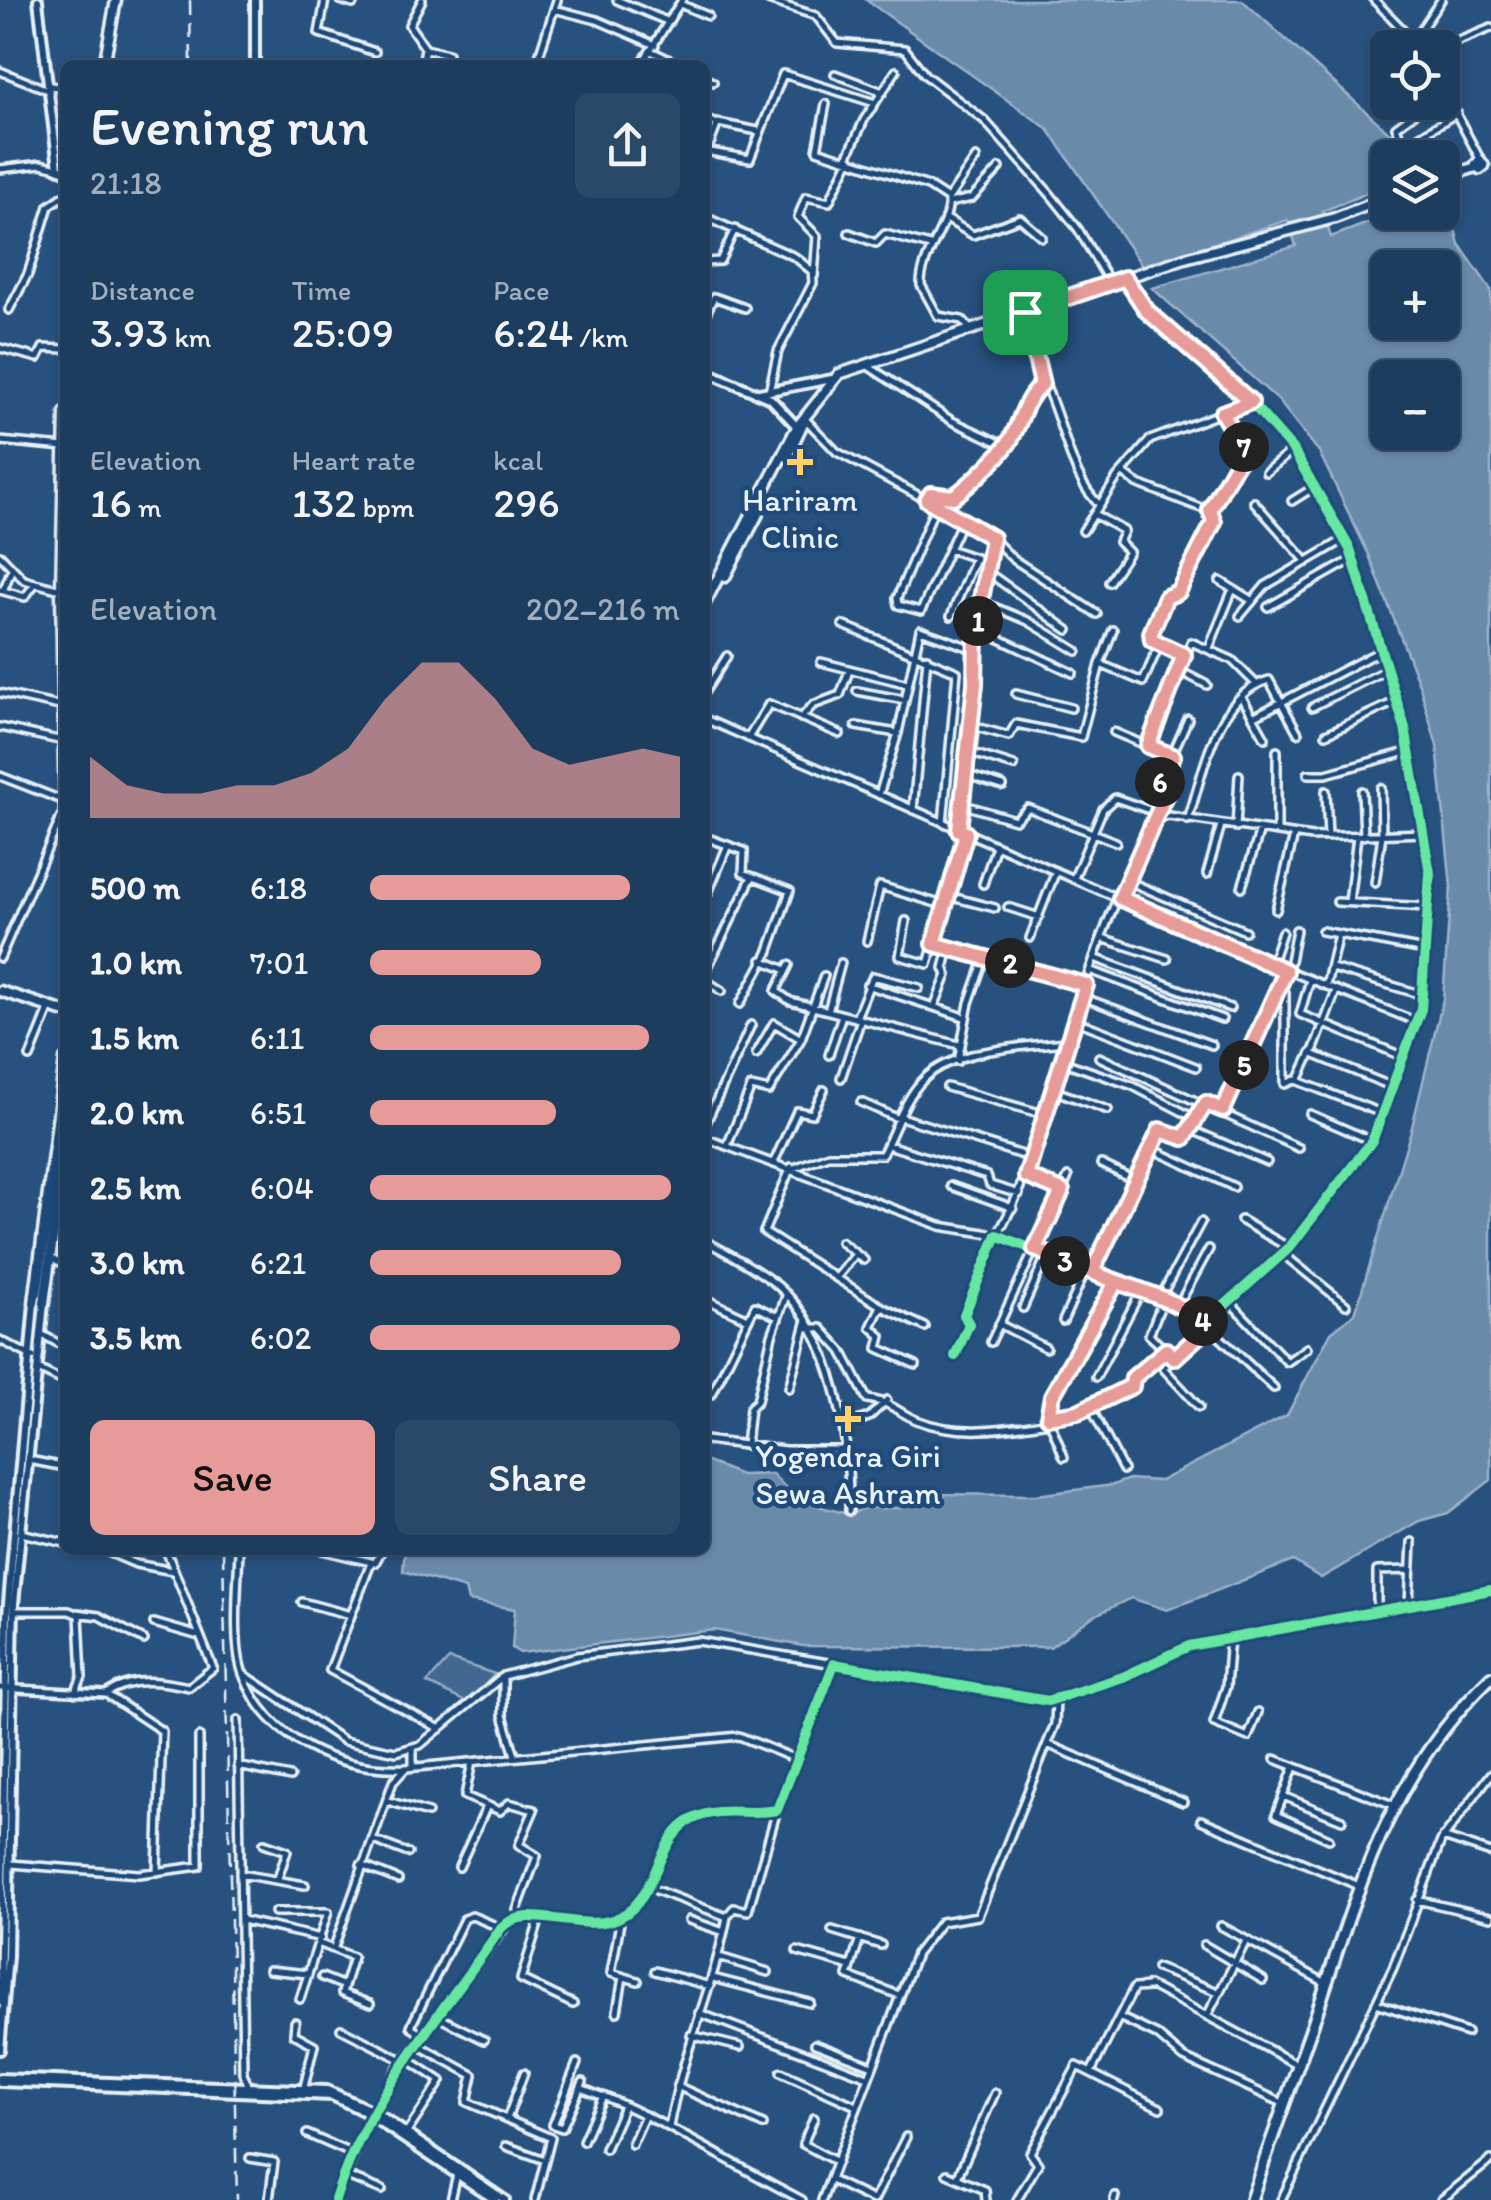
<!DOCTYPE html>
<html lang="en">
<head>
<meta charset="utf-8">
<style>
	body { margin:0; font-family:Itim,sans-serif; background:#2a4868; color:#f1f3f6; height:100vh; display:flex; flex-direction:column; font-size:38px; white-space:nowrap }
	* { box-sizing:border-box; margin:0 }
	p { font-size:32px; color:#a0aebd }
	.icon { flex:none; width:55px; height:55px; fill:none; stroke:currentColor; stroke-width:2; stroke-linecap:round; stroke-linejoin:round }
	.map { position:relative; flex:1; overflow:hidden }
	.panel { position:absolute; left:60px; top:60px; width:650px; height:1495px; display:flex; flex-direction:column; background:#1d3d5f; border-radius:15px; box-shadow:0 2px 8px #0004,0 0 0 2px #3b5674 }
	.panel>* { flex:none }
	.tools { position:absolute; left:1370px; top:30px; display:grid; gap:20px }
	.tools a { display:grid; place-items:center; width:90px; height:90px; border-radius:15px; background:#1d3d5f; box-shadow:0 2px 8px #0004,0 0 0 2px #3b5674; font-size:50px }
	.pin { position:absolute; display:grid; place-items:center; width:85px; height:85px; color:#fff; margin:-42px; border-radius:20px; box-shadow:0 5px 15px #0006 }
	.km { position:absolute; width:50px; height:50px; margin:-25px; border-radius:50%; background:#222; color:#fff; font-size:28px; line-height:50px; text-align:center }
	.round { display:grid; place-items:center; flex:none; width:105px; height:105px; border-radius:15px; background:#2a4868 }
	.head { display:flex; align-items:center; justify-content:space-between; height:170px; padding:0 30px }
	h1 { font-size:55px; font-weight:600; line-height:75px }
	.stats { display:grid; grid-template-columns:repeat(3,1fr); gap:15px; height:170px; padding:10px 30px }
	.stats div { display:grid; align-content:center }
	.stats b { font-size:42px; font-weight:600 }
	.stats small { font-size:28px; font-weight:400 }
	.stats p { font-size:28px }
	.chart { height:280px; padding:20px 30px }
	.chart p { display:flex; justify-content:space-between }
	.chart svg { width:100%; height:180px; margin-top:10px; fill:#e69b98; opacity:.7 }
	.cta { display:flex; gap:20px; margin-top:auto; padding:20px 30px }
	.cta a { flex:1; height:115px; border-radius:15px; background:#e69b98; color:#111; font-size:40px; font-weight:600; line-height:115px; text-align:center }
	.cta a+a { background:#2a4868; color:#f1f3f6 }
	ul { padding:0 30px; list-style:none; font-size:32px }
	li { display:grid; grid-template-columns:160px 120px 1fr; align-items:center; height:75px }
	li i { height:25px; border-radius:12px; background:#e69b98 }
	.map>svg:first-child { display:block }
	.green { fill:#436891; stroke:#96acc4; stroke-width:2.5 }
	.water { fill:#6b8aaa; stroke:#9db3c9; stroke-width:2.5; fill-rule:evenodd }
	.lines { fill:none; stroke-linecap:round; stroke-linejoin:round }
	.street-casing { stroke:#e8f1f8; stroke-width:12 }
	.secondary-casing { stroke:#e8f1f8; stroke-width:14 }
	.primary-casing { stroke:#e8f1f8; stroke-width:15 }
	.highway-casing { stroke:#e8f1f8; stroke-width:16 }
	.street { stroke:#1f4a7a; stroke-width:5 }
	.secondary { stroke:#1f4a7a; stroke-width:6 }
	.primary { stroke:#1f4a7a; stroke-width:8 }
	.highway { stroke:#1f4a7a; stroke-width:9 }
	.rail { stroke:#e8f1f8; stroke-width:2.5; stroke-dasharray:15 8; stroke-linecap:butt }
	.cycleway-casing { stroke:#1f4a7a; stroke-width:16 }
	.cycleway { stroke:#66e7a1; stroke-width:10 }
	.route-casing { stroke:#fff; stroke-width:20 }
	.route { stroke:#e69b98; stroke-width:12 }
	.poi-dot { fill:#ffd166; stroke:#1f4a7a; stroke-width:4 }
	.labels { text-anchor:middle; dominant-baseline:central; stroke-width:9; stroke-linejoin:round; paint-order:stroke }
	.poi-label { font-size:32px; fill:#e8f1f8; stroke:#1f4a7a }
</style>
</head>
<body>
<div class="map">
<svg width="1491" height="2200" viewBox="0 0 1491 2200">
	<rect width="100%" height="100%" fill="#27517f"/>
	<filter id="ink" filterUnits="userSpaceOnUse"><feTurbulence type="fractalNoise" baseFrequency=".01" numOctaves="2"/><feDisplacementMap in="SourceGraphic" scale="20" xChannelSelector="R" yChannelSelector="G"/><feConvolveMatrix kernelMatrix="1 2 1 2 8 2 1 2 1" color-interpolation-filters="sRGB"/></filter>
	<g filter="url(#ink)">
		<!-- green -->
		<path class="green" d="M449,1659L495,1674L468,1703L427,1683Z"/>
		<!-- water -->
		<path class="water" d="M866,0H1242L1392,135L1400,157L1388,158L1387,185L1323,211L1331,237L1394,213L1442,212L1443,209L1452,217L1459,244L1491,290V1480L1448,1513L1419,1521L1321,1578L1293,1561L1167,1610L1131,1598L1092,1617L1050,1647L803,1646L714,1630L520,1653L512,1648L515,1609L468,1601L465,1589L403,1571L405,1550H705V1461L741,1475L772,1474L799,1501L851,1515L863,1508H900L921,1494L1036,1495L1113,1485L1129,1479L1160,1481L1287,1415L1331,1332L1355,1313L1412,1127L1443,999L1451,887L1437,746L1420,687L1369,555L1319,452L1278,400L1152,288L1296,246L1288,220L1143,267L1048,129ZM1388,268H1442V322H1388ZM1388,378H1442V432H1388Z"/>
		<g class="lines">
			<defs>
				<path id="street" d="M325,0L319,33L375,52
					M340,0L353,4
					M617,0L669,22
					M768,0L816,16L837,43L905,49L925,75L984,120L1050,194L1078,229L1110,283
					M1374,0L1421,48
					M680,4L708,16
					M554,9L597,20L655,45
					M1416,37L1441,0
					M1441,48L1491,28
					M426,49L448,54
					M651,51L680,65
					M422,65L425,48L409,25L422,0
					M536,65L557,0
					M641,65L682,0
					M0,71L48,90
					M835,74L883,92
					M705,78L713,82
					M50,86L65,88
					M1442,87L1480,159
					M826,104L817,150L928,186L948,199C952,223 920,255 921,285L938,316L962,320L971,330
					M705,118L717,124
					M1404,146L1457,113
					M705,151L750,159L783,74L875,103
					M707,151L718,123L758,131
					M847,158L864,120L896,71
					M1409,158L1396,127L1430,102
					M0,169L41,164L58,168
					M948,199L976,158
					M949,203L972,198L1000,168
					M705,217L795,257L812,271L813,283L778,351L769,392
					M945,218L973,235L1020,218L1042,237
					M849,233L876,243L885,234L930,246
					M705,262L720,261L735,229
					M814,276L817,236L798,217L806,197L829,202L850,159
					M9,310L28,274L49,206L65,195
					M705,315L714,297L745,308
					M0,348L38,358L43,348L65,349
					M868,366L952,421L1006,446L1028,399L1043,381L1025,313
					M1043,381C1063,418 1070,480 1100,505
					M805,419L837,452L985,531L1013,559L1097,614
					M0,441L64,447
					M1122,472L1136,483L1209,511
					M1266,472L1293,450
					M927,500L931,494L953,497C972,484 983,468 1003,455V446
					M1292,501L1316,486
					M1254,502L1307,562
					M936,505L897,598L898,605L921,611L962,521
					M1094,514L1124,531L1119,542L1129,552L1109,582
					M1083,531L1117,478L1150,440L1251,402
					M949,549L987,562
					M0,555L24,580L61,590
					M986,571L1068,630
					M1220,581L1251,600
					M0,590L25,597L34,585
					M3,591L11,571
					M980,601L1028,621L1077,651
					M1268,607L1353,559
					M951,616L975,558
					M1240,616L1265,586L1345,539
					M843,625L957,672L943,823
					M976,628L1073,673
					M1209,648L1233,589
					M1184,655L1150,635L1166,597L1178,591L1214,522L1210,510L1244,450L1222,413
					M821,662L908,684
					M1100,664L1113,630
					M1178,670L1207,685
					M705,691L727,656
					M857,691L905,700
					M0,693L64,707
					M1016,694L1071,708
					M1242,697L1265,738
					M1312,707L1388,669
					M1253,717L1382,650
					M801,718L813,705L840,695L849,671
					M705,719L1251,956L1415,1021
					M969,725L1009,736L1016,724L1081,737L1100,664L1143,682L1160,643
					M856,726L897,733
					M0,727L63,741
					M1114,732L1173,757
					M1326,734L1397,701
					M748,738L769,704L840,734
					M1147,746L1191,642L1232,660L1257,685
					M966,751L1014,766
					M1277,751V832
					M964,774L1003,786
					M1308,774H1326L1410,751
					M0,776L64,801
					M1326,791L1328,837
					M1362,791L1364,836
					M879,795L898,733L920,630L976,650
					M961,804L1015,820L1028,808L1116,842
					M913,810L927,658
					M1158,815L1165,797L1157,788L1188,719
					M1188,820C1203,774 1216,694 1269,680L1298,733
					M1236,827L1239,775
					M959,830L975,684L976,628L992,538
					M705,837L744,851L743,873L790,891L768,953L740,1004
					M1207,874L1221,825
					M1074,878L1103,809L1115,798L1158,813
					M1128,881L1245,931
					M1375,883L1382,835L1381,788
					M983,884L996,846
					M1242,887L1260,830
					M708,893L728,845
					M948,896L995,908
					M1337,902L1428,907
					M1349,902L1357,836
					M1008,907L1039,917
					M1276,910L1294,835
					M906,921L900,956L928,964L966,833
					M1322,931L1425,950
					M1030,938L1056,871
					M1105,939L1167,959
					M867,941L880,886L946,906
					M934,944L983,960
					M0,958L62,815
					M1097,959L1230,1008
					M762,960L786,970
					M789,965L776,991L790,1001L959,1045
					M1271,965L1282,932
					M1332,968L1423,995
					M1092,971L1222,1019
					M1288,971L1296,930
					M705,973L752,877
					M705,980L722,991
					M1310,980L1300,1014L1404,1057
					M867,985L964,1017
					M1326,986L1338,934
					M1336,991L1312,1054L1393,1087
					M1285,992V1084L1295,1080L1384,1114
					M1082,997L1212,1045
					M934,1007L947,975L944,968L949,949
					M828,1011L841,963
					M856,1018L873,976L919,988
					M1074,1020L1196,1067
					M756,1054L774,1023L801,1039
					M829,1055L842,1015
					M30,1057L50,1007
					M1099,1057L1299,1148
					M958,1061L969,1003L985,957L1087,985
					M1061,1061L1133,1086L1196,1119
					M841,1078L861,1019
					M1298,1081L1311,1053
					M947,1087L1043,1114
					M1050,1089L1108,1110
					M861,1102L899,1119
					M1223,1109L1286,971
					M1310,1114L1372,1141
					M901,1117L1032,1158
					M705,1125L751,1025
					M1190,1129L1267,1162
					M705,1138L940,1226L997,1235C1025,1189 1034,1141 1050,1091C1077,1006 1111,893 1158,818L1169,816L1312,837L1424,833
					M888,1145L987,1176L990,1185L1019,1194
					M727,1146L751,1087L769,1091L801,1039L824,976
					M1152,1149L1234,1187
					M774,1162L797,1111L812,1114L824,1090
					M1101,1164L1136,1181
					M791,1167L764,1232L882,1307L925,1327
					M794,1168L828,1155H882C895,1131 904,1098 924,1079C955,1048 1024,1047 1065,1042
					M1025,1176L1062,1191
					M951,1186L1013,1208
					M1241,1220L1289,1248
					M705,1241C730,1254 756,1268 778,1286C835,1334 850,1441 849,1511
					M841,1242L864,1260
					M1283,1254L1346,1305
					M50,1258L65,1264
					M1092,1272L1159,1131L1184,1138L1206,1103
					M837,1277L856,1254
					M1160,1298L1201,1222
					M1163,1300L1149,1335L1174,1358
					M710,1301L748,1319
					M1230,1302L1287,1362L1307,1348
					M881,1306L871,1327L881,1336L878,1348L916,1365
					M1178,1306L1209,1249
					M1023,1308L1047,1254
					M1197,1316L1274,1388
					M1063,1321L1086,1270
					M999,1324L1046,1348
					M808,1328H821L842,1351L867,1399C892,1402 895,1411 916,1420C959,1437 1005,1429 1049,1422
					M41,1334L65,1347
					M0,1340L33,1357
					M991,1342L1068,1177
					M955,1356L969,1324L964,1315L997,1235L1195,1314H1215L1289,1248L1372,1141L1421,1009L1430,873L1405,728L1350,549L1293,450L1242,392L1147,311L1125,278
					M38,1369L65,1382
					M1096,1377L1141,1291
					M789,1388L806,1323
					M705,1393L712,1394L755,1306L778,1317
					M1090,1406L1123,1470
					M1199,1407L1163,1368L1208,1327
					M1049,1417L1078,1412L1132,1386L1133,1377L1165,1350
					M843,1426L869,1417L887,1400
					M705,1440L785,1450H845
					M746,1445L750,1408L757,1401L772,1335L786,1296
					M1064,1457L1048,1417V1404L1116,1281
					M29,1460L65,1467
					M21,1533L65,1543
					M103,1550L136,1564L173,1571
					M239,1550C238,1582 232,1645 243,1674C268,1742 339,1771 406,1768L739,1736L796,1759
					M322,1550L375,1563L382,1550
					M371,1563L330,1670L440,1729
					M302,1602L351,1615
					M1409,1604L1412,1542
					M13,1611H69L79,1615L82,1677L75,1693
					M1377,1611V1571L1411,1570
					M77,1613L99,1616L144,1640
					M154,1623L199,1636
					M1230,1637L1226,1687L1214,1723L1248,1737L1258,1712
					M245,1675L344,1741L396,1752L420,1745L503,1676L577,1656L698,1641L834,1664
					M503,1676V1715L515,1756
					M0,1688L106,1694L162,1731L157,1872
					M106,1694C132,1676 161,1681 189,1687L213,1668L166,1550
					M238,1720L243,2073L247,2085
					M1047,1744L1183,1802
					M1275,1759L1393,1805
					M472,1762L465,1796L500,1811L509,1803L534,1810L519,1845L537,1856L517,1910L519,1916
					M238,1766L290,1777
					M413,1767V1748
					M1294,1767L1276,1815L1329,1839
					M1283,1796L1342,1820
					M388,1801L428,1813
					M1201,1820L1359,1886
					M1443,1837L1491,1853
					M373,1840L408,1853
					M264,1843L287,1851L278,1878
					M11,1864L139,1874L199,1866V1737
					M361,1865L398,1880
					M459,1867L487,1806
					M240,1874L305,1885
					M648,1887L727,1917C713,1989 682,2054 669,2127
					M1417,1900L1491,1917
					M275,1912H328L300,1999
					M727,1916L734,1908L748,1911L777,1810
					M621,1917L611,1973L638,1981
					M540,1918L521,1979L573,2004
					M242,1920L321,1938
					M689,1920L724,1932
					M1221,1926L1326,1983
					M832,1930L881,1945
					M860,1938L848,1976L899,1995
					M318,1943L353,1957L342,1993L370,2004
					M1204,1945L1263,1980
					M334,1947L393,1782L406,1768
					M797,1951L850,1966
					M719,1957L768,1972
					M1157,1968L1218,1992
					M269,1970L308,1974
					M655,1971L710,1986
					M322,1977L342,1985
					M713,1978L810,2003
					M1149,1985L1296,2064
					M1376,2003L1467,2033
					M617,2012L623,1977
					M699,2013L865,2076
					M1208,2014L1246,1941
					M438,2017L484,2040
					M1119,2017L1134,1988L1149,1987
					M295,2022L294,2034L314,2045L304,2087
					M341,2029L404,2061
					M691,2035L740,2047
					M422,2036L411,2026L464,1919L472,1916L501,1928
					M416,2044L473,2075L467,2102L551,2138L535,2200
					M815,2044L870,2065
					M406,2058L441,2081L406,2134
					M577,2063L553,2125L562,2128L583,2082
					M781,2072L856,2106
					M1091,2072L1119,2017L1157,2035L1184,2058L1285,2104
					M677,2086L763,2125
					M581,2088L601,2096
					M814,2118L803,2144L837,2162
					M507,2119L524,2073
					M307,2134L353,2154
					M583,2141L603,2096C672,2125 735,2166 802,2200
					M632,2144L645,2115
					M506,2146L545,2160
					M605,2149L624,2106
					M250,2158L274,2162L269,2200
					M947,2174L985,2190L986,2200
					M344,2175L382,2190
					M957,2178L995,2093
					M831,2180L873,2200
					M335,2200L371,2116
					M451,2200L457,2174
					M822,2200L916,1954L941,1922L978,1916L1055,1724L1056,1700
					M874,2200L906,2137
					M1017,2200L1038,2164L1030,2153L1077,2066L1160,2108
					M1114,2200L1115,2196
					M1281,2200L1393,1968L1441,1841L1491,1774
					M1441,2200L1491,2160"/>
				<path id="secondary" d="M38,0L58,168L65,171
					M255,65V0
					M705,371L771,399L800,430
					M759,393L832,379
					M0,2001L7,1615L34,1303
					M0,2050L8,1956L14,1604L44,1303
					M0,2078L327,2090L375,2112L505,2200
					M0,2082L332,2096L363,2111L495,2200
					M375,2112L398,2069L507,1923C535,1903 583,1936 620,1917C659,1898 655,1837 693,1819C721,1805 749,1816 777,1810L834,1664L1048,1701L1123,1677L1189,1646L1491,1590"/>
				<path id="primary" d="M104,65L116,0
					M1480,160L1484,166L1480,169L1476,164Z
					M1442,178L1476,167
					M65,413L61,590L65,828
					M787,457L804,421
					M725,577L758,514
					M705,603L797,427L839,374L1185,258L1335,218L1388,197
					M0,991L65,1012
					M37,1293L65,1099
					M34,1303L65,1059
					M44,1303L65,1152"/>
				<path id="highway" d="M1251,2200C1272,2137 1295,2075 1317,2012C1360,1883 1390,1774 1491,1677"/>
			</defs>
			<!-- street casing -->
			<use href="#street" class="street-casing"/>
			<!-- secondary casing -->
			<use href="#secondary" class="secondary-casing"/>
			<!-- primary casing -->
			<use href="#primary" class="primary-casing"/>
			<!-- highway casing -->
			<use href="#highway" class="highway-casing"/>
			<!-- street -->
			<use href="#street" class="street"/>
			<!-- secondary -->
			<use href="#secondary" class="secondary"/>
			<!-- primary -->
			<use href="#primary" class="primary"/>
			<!-- highway -->
			<use href="#highway" class="highway"/>
			<!-- rail -->
			<path class="rail" d="M190,0L191,65
				M223,1550L237,2200"/>
			<defs>
				<path id="cycleway" d="M955,1356L969,1324L964,1315L997,1235L1195,1314H1215L1289,1248L1372,1141L1421,1009L1430,873L1405,728L1350,549L1293,450L1242,392L1147,311L1125,278
					M335,2200C367,2096 441,2016 501,1928C528,1900 582,1936 620,1917C659,1898 655,1837 693,1819C721,1805 749,1816 777,1810L834,1664L1048,1701L1123,1677L1189,1646L1491,1590"/>
			</defs>
			<!-- cycleway casing -->
			<use href="#cycleway" class="cycleway-casing"/>
			<!-- cycleway -->
			<use href="#cycleway" class="cycleway"/>
		</g>
	</g>
	<g class="lines" filter="url(#ink)">
		<defs>
			<path id="route" d="M1025,312L1042,384C1024,400 1022,419 1011,439C1004,452 969,486 953,497L931,494L927,500L992,538L976,628L975,684L959,830L966,833L934,944L1086,985L1026,1176L1062,1191L1035,1249L1116,1282L1052,1396L1048,1417L1078,1412L1132,1386L1133,1378L1166,1350L1174,1358L1208,1327C1178,1297 1130,1289 1092,1272L1160,1130L1184,1138L1206,1103L1223,1110L1286,971L1120,898L1165,796L1157,788L1173,756L1148,746L1184,655L1152,640L1151,633L1166,597L1178,592L1214,522L1210,510L1244,450L1222,413L1251,402L1147,311L1125,278L1025,312"/>
		</defs>
		<!-- route casing -->
		<use href="#route" class="route-casing"/>
		<!-- route -->
		<use href="#route" class="route"/>
	</g>
	<!-- markers -->
	<g class="poi-dot">
		<path d="M795 447h10v10h10v10h-10v10h-10v-10h-10v-10h10z"/>
		<path d="M843 1404h10v10h10v10h-10v10h-10v-10h-10v-10h10z"/>
	</g>
	<g class="labels">
		<!-- poi labels -->
		<g class="poi-label">
			<text x="800" y="500">Hariram<tspan x="800" dy="37">Clinic</tspan></text>
			<text x="848" y="1456">Yogendra Giri<tspan x="848" dy="37">Sewa Ashram</tspan></text>
		</g>
	</g>
</svg>
<div class="tools">
<a><svg class="icon" aria-label="locate" viewBox="0 0 24 24"><circle cx="12" cy="12" r="6"/><path d="M12 2v4M12 18v4M2 12h4M18 12h4"/></svg></a>
<a><svg class="icon" aria-label="layers" viewBox="0 0 24 24"><path d="M12 4l9 5-9 5-9-5zM3 14l9 5 9-5"/></svg></a>
<a>+</a>
<a>−</a>
</div>
<div class="pin" style="left:1025px;top:312px;background:#1e9e55"><svg class="icon" aria-label="arrive" viewBox="0 0 24 24"><path d="M6 21V4h12l-3 4 3 4H6"/></svg></div>
<b class="km" style="left:978px;top:621px">1</b>
<b class="km" style="left:1010px;top:963px">2</b>
<b class="km" style="left:1065px;top:1261px">3</b>
<b class="km" style="left:1203px;top:1321px">4</b>
<b class="km" style="left:1244px;top:1065px">5</b>
<b class="km" style="left:1160px;top:782px">6</b>
<b class="km" style="left:1244px;top:447px">7</b>
<section class="panel">
<div class="head"><div><h1>Evening run</h1><p>21:18</p></div><a class="round"><svg class="icon" aria-label="share" viewBox="0 0 24 24"><path d="M12 15V3M7 8l5-5 5 5M5 13v7h14v-7"/></svg></a></div>
<div class="stats">
<div><p>Distance</p><b>3.93<small> km</small></b></div>
<div><p>Time</p><b>25:09</b></div>
<div><p>Pace</p><b>6:24<small> /km</small></b></div>
</div>
<div class="stats">
<div><p>Elevation</p><b>16<small> m</small></b></div>
<div><p>Heart rate</p><b>132<small> bpm</small></b></div>
<div><p>kcal</p><b>296</b></div>
</div>
<div class="chart"><p><span>Elevation</span>202–216 m</p>
<svg viewBox="0 0 160 44" preserveAspectRatio="none"><path d="M0 44V29L10 36L20 38L30 38L40 36L50 36L60 33L70 27L80 15L90 6L100 6L110 15L120 27L130 31L140 29L150 27L160 29V44z"/></svg>
</div>
<ul>
<li><b>500 m</b>6:18<i style="width:84%"></i></li>
<li><b>1.0 km</b>7:01<i style="width:55%"></i></li>
<li><b>1.5 km</b>6:11<i style="width:90%"></i></li>
<li><b>2.0 km</b>6:51<i style="width:60%"></i></li>
<li><b>2.5 km</b>6:04<i style="width:97%"></i></li>
<li><b>3.0 km</b>6:21<i style="width:81%"></i></li>
<li><b>3.5 km</b>6:02<i style="width:100%"></i></li>
</ul>
<div class="cta"><a>Save</a><a>Share</a></div>
</section>
</div>
</body>
</html>
